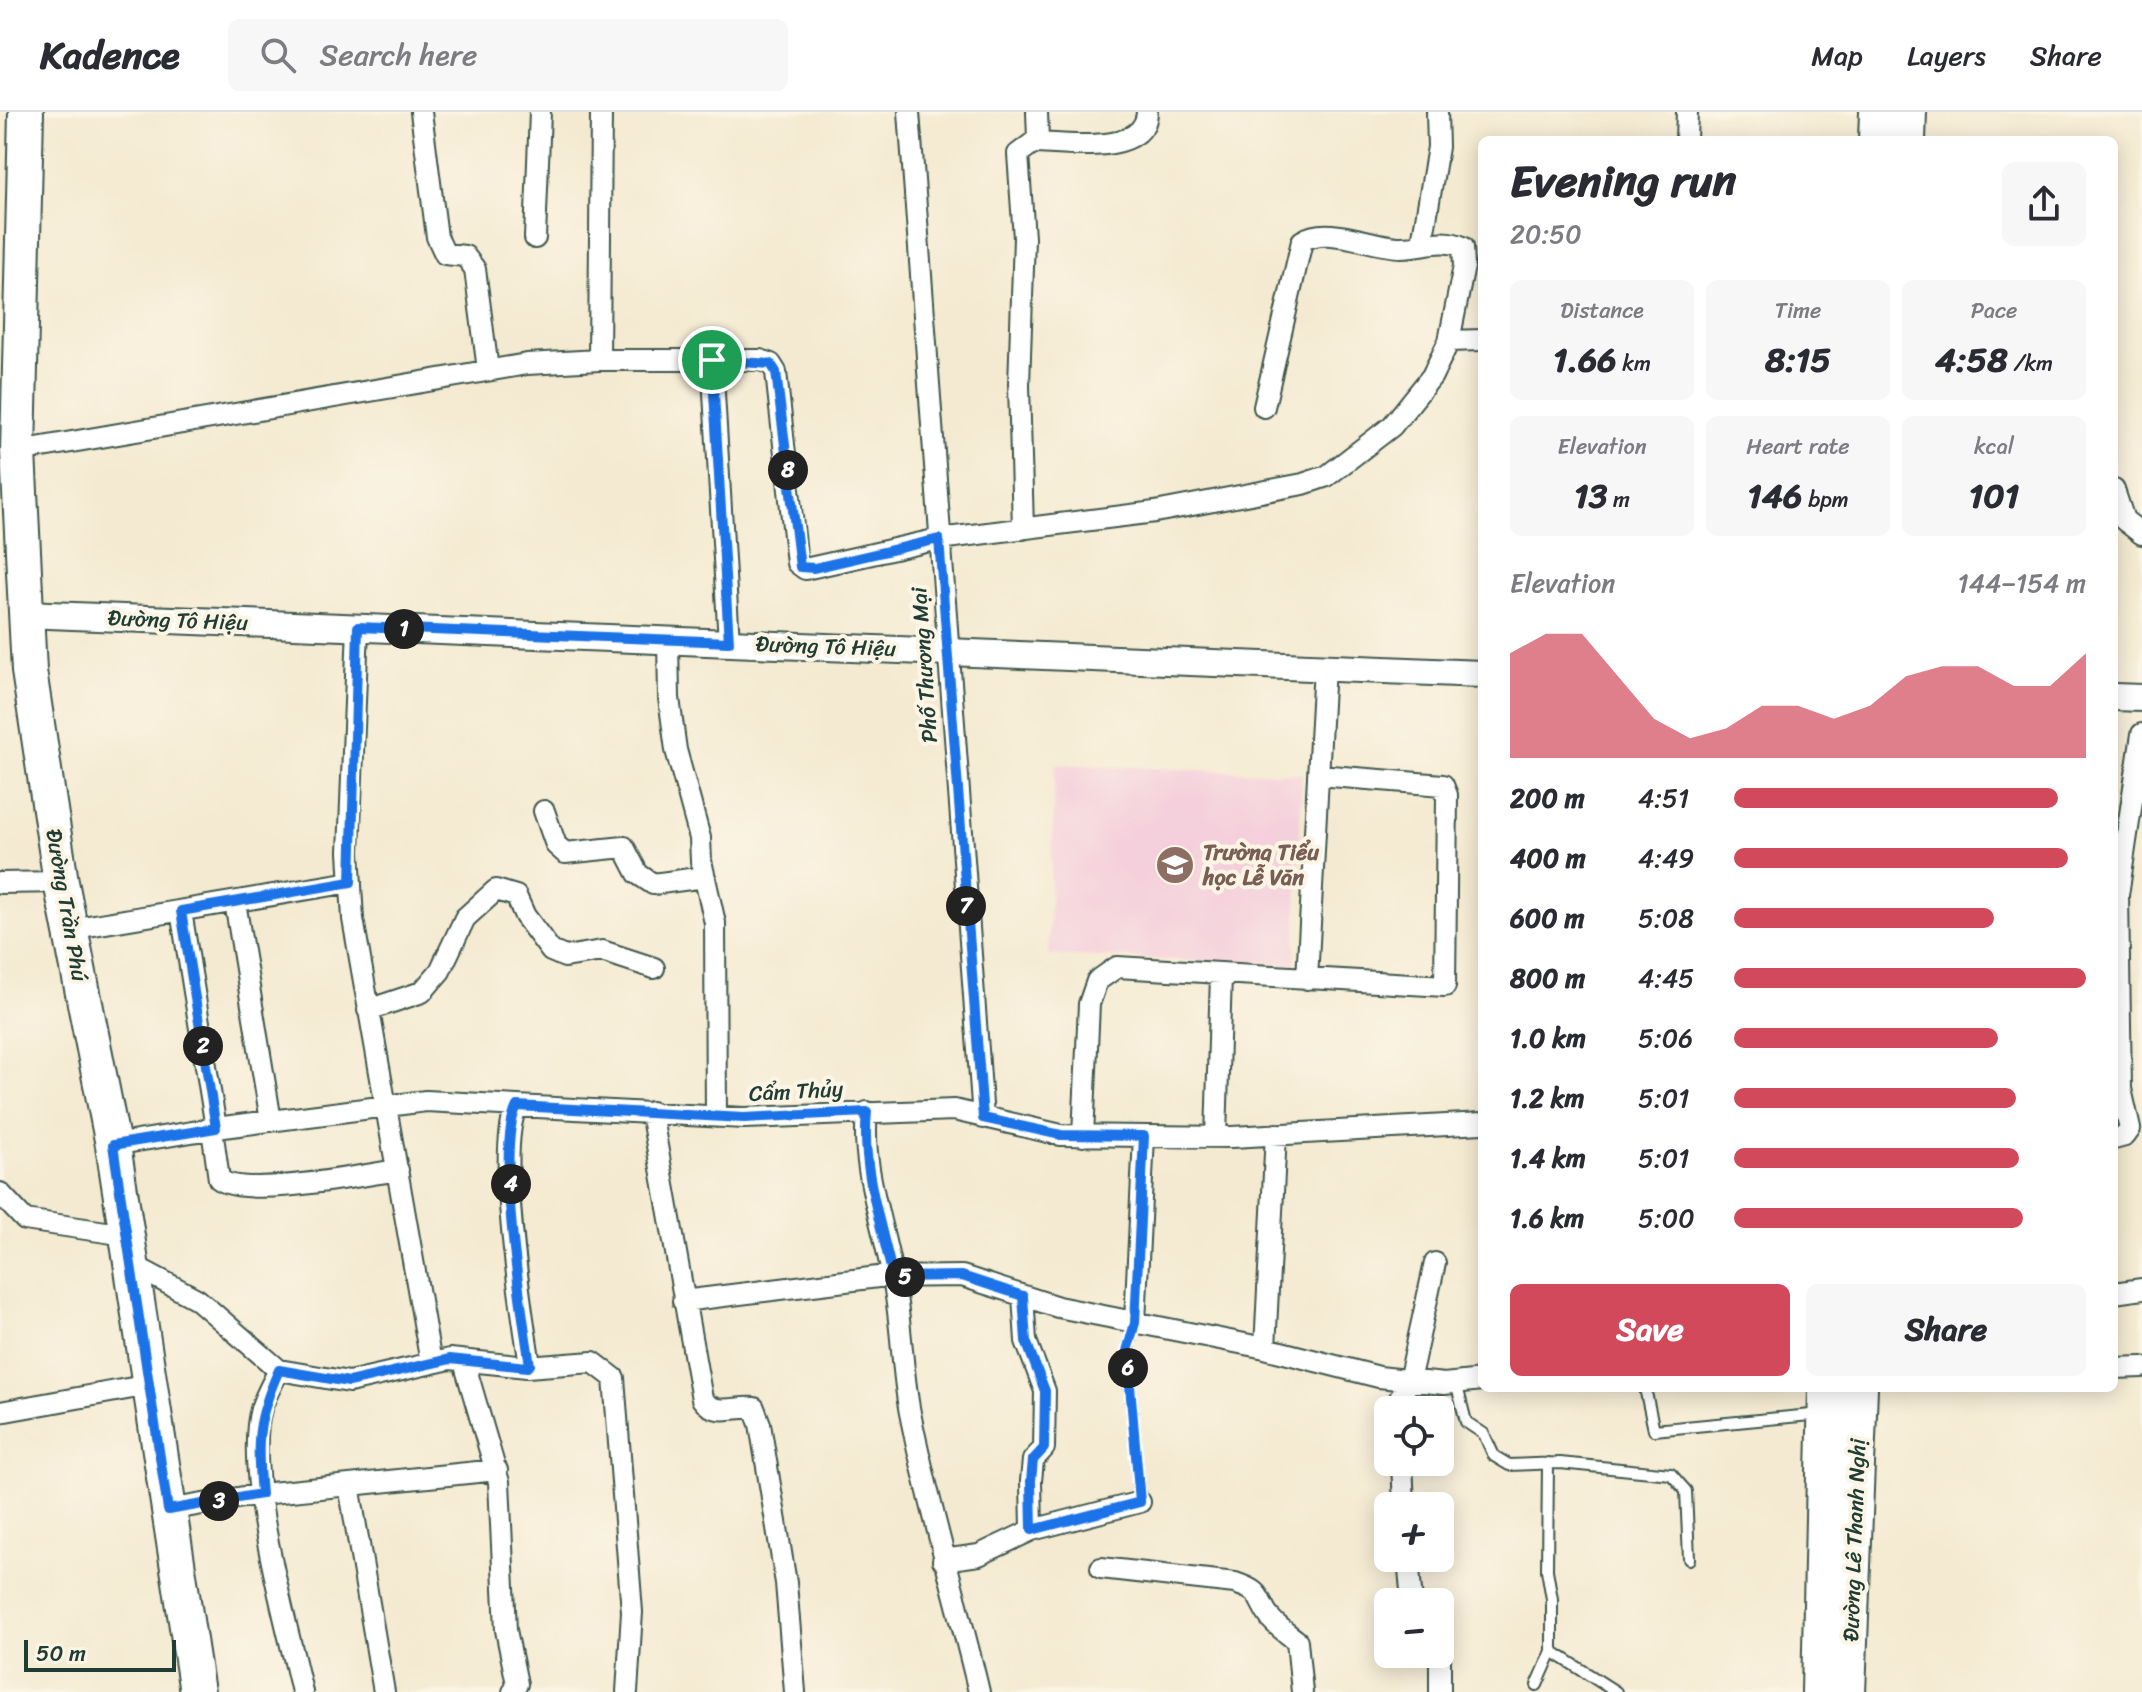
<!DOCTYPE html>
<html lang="en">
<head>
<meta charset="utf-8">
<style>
	body { margin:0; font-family:Sriracha,sans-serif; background:#f7f7f7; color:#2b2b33; height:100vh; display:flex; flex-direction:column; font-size:30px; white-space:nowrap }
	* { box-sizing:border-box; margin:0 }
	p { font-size:26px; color:#7c7c81 }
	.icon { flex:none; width:44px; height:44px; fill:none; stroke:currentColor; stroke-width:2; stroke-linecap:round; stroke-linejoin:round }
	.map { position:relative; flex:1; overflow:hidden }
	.sheet { position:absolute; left:1478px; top:24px; width:640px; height:1256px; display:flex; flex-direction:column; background:#fff; border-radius:12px; box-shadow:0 4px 20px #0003 }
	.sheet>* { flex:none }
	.buttons { position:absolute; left:1374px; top:1284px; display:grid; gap:16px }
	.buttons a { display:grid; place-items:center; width:80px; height:80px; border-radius:12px; background:#fff; box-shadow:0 4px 20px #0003; font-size:40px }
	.scale { position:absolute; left:24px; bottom:20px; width:152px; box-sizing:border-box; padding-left:8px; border:4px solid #1f3d34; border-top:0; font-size:22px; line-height:28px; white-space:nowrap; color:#1f3d34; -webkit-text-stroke:6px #fcf5e5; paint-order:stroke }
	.pin { position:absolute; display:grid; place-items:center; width:68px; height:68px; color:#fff; margin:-34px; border:4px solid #fff; border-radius:50%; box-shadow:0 2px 8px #0007 }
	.km { position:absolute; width:40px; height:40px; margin:-20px; border-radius:50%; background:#222; color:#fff; font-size:22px; line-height:40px; text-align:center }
	.round { display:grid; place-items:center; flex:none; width:84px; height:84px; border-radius:12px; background:#f7f7f7 }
	.summary { display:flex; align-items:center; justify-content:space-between; height:136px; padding:0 32px }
	h1 { font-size:44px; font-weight:800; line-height:60px }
	.figures { display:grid; grid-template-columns:repeat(3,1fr); gap:12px; height:136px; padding:8px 32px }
	.figures div { display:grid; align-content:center; border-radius:12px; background:#f7f7f7; text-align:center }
	.figures b { font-size:34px; font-weight:800 }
	.figures small { font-size:22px; font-weight:400 }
	.figures p { font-size:22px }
	.chart { height:224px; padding:16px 32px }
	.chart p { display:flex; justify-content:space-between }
	.chart svg { width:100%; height:144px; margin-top:8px; fill:#d1495b; opacity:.7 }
	.button { display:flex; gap:16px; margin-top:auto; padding:16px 32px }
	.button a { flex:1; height:92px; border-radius:12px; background:#d1495b; color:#fff; font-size:32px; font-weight:800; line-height:92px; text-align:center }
	.button a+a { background:#f7f7f7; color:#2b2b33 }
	ul { padding:0 32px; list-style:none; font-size:26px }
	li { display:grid; grid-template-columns:128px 96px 1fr; align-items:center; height:60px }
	li i { height:20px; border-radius:10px; background:#d1495b }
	header { display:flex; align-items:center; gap:48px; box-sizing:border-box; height:112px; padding:0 40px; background:#fff; border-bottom:2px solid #e1e1e2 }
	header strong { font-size:38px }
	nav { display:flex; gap:44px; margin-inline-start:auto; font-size:28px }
	.search { width:560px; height:72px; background:#f7f7f7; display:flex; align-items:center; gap:20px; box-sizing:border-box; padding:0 28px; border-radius:12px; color:#7c7c81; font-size:30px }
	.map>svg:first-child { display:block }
	.built { fill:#f4cfdc }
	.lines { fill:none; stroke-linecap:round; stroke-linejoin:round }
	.service-casing { stroke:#3f574c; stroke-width:14 }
	.minor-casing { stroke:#3f574c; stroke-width:24 }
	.tertiary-casing { stroke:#3f574c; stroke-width:30 }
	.primary-casing { stroke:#3f574c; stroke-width:38 }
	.trunk-casing { stroke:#3f574c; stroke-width:38 }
	.service { stroke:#fff; stroke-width:10 }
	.minor { stroke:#fff; stroke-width:20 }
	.tertiary { stroke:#fff; stroke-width:26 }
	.primary { stroke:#fff; stroke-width:34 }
	.trunk { stroke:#fff; stroke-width:34 }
	.route-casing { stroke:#fff; stroke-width:16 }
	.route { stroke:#1a73e8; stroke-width:10 }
	.labels { text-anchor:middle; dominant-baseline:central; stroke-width:8; stroke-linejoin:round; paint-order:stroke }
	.street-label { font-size:22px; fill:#1f3d34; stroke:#fcf5e5 }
	.education-label { font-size:22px; font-weight:bold; fill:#785e54; stroke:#fcf5e5; text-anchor:start }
</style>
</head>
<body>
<header>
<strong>Kadence</strong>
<div class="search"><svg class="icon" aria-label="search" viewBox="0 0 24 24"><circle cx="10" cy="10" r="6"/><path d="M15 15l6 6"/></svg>Search here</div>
<nav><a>Map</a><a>Layers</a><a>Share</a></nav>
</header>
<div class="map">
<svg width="2142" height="1580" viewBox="0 0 2142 1580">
	<rect width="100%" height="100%" fill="#fcf5e5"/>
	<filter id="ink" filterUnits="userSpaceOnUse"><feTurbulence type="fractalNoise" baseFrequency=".0125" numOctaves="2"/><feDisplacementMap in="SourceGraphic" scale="16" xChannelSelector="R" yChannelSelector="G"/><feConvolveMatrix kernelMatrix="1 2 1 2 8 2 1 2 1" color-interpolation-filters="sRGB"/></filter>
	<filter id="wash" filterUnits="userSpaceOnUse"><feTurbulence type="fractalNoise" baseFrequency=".006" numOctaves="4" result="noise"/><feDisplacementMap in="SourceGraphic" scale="32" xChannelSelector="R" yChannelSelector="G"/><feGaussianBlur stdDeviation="1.8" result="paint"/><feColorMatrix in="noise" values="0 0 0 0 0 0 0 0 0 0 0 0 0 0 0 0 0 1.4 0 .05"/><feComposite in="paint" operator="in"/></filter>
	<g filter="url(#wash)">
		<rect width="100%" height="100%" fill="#f4ead1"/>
		<!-- built -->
		<path class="built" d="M1055,652L1302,662L1295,853L1048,843Z"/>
	</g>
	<g filter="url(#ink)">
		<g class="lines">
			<defs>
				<path id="service" d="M1135,1211L1127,1239L1140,1390
					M1456,1270L1466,1310L1484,1322L1494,1344L1509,1353L1560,1351L1671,1362L1686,1379L1689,1447
					M1645,1276L1654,1318L1821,1302
					M1552,1539L1616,1580
					M1537,1573L1552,1539V1487L1547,1458L1548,1351"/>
				<path id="minor" d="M421,0L437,125L445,142L465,144L475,157L488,258
					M909,0L983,1006
					M1686,28L1687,0
					M1036,31C1066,32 1146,44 1147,0
					M535,126L540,0
					M1422,131L1438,35L1437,0
					M1449,229L1482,228
					M599,248L601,0
					M712,248L729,530
					M19,339L527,252L599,248H760L771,252L776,260L797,451L805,457L939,427L1155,400L1303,372L1327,364L1392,314L1432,264L1449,229L1464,154L1463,135C1441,125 1424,135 1401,135C1372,135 1328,112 1302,129L1264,295
					M2114,378L2124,408L2142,422
					M1023,417L1019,273L1024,126L1018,42L1038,27L1037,0
					M358,515L349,740L353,807L431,1251
					M668,528L669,586L676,638L700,726L701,749L715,811L716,1005
					M544,699L556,733L565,741L624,735L638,762L653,772L705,765
					M0,771L61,770
					M235,790L271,1009
					M181,799L216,1016
					M70,817L351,770
					M1307,867L1324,555
					M368,898L422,880L440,859L465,806L496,778L516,784L525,804L551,839L565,845L602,839L654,856
					M517,994C495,1037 522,1201 530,1253
					M651,1000L702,1287C715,1305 735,1294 754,1296L760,1312L786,1471L795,1580
					M867,1000C861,1055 882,1107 892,1162C902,1207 901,1255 910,1301C929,1395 957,1487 979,1580
					M212,1017L219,1067C244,1087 363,1063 398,1058
					M1083,1024L1089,892L1097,869L1117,855L1445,874L1447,683L1443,673L1318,663
					M1216,1025L1221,863
					M2114,1027L2125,1024L2130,1017L2121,977L2118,783L2142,622
					M113,1033L216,1016L426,989L744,1006L954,998L1061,1023L1232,1025L1482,1011
					M0,1081L25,1108L126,1123
					M129,1151L197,1187L279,1258L349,1270L450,1247L527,1255L593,1250L614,1266L632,1500L627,1580
					M2114,1181L2142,1177
					M1023,1184L1026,1229L1045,1279L1044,1336L1033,1348L1031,1369L1032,1418
					M683,1189L878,1165L962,1164L1058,1195L1265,1236L1379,1265L1444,1272L1482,1268
					M1135,1211L1144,1024
					M1265,1236L1276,1022
					M464,1250L499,1370L506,1518L517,1572L513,1580
					M2114,1256L2142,1255
					M279,1258C273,1270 265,1284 261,1297C243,1362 287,1511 302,1580
					M1398,1298V1290L1409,1269L1435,1151
					M0,1300L149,1273
					M1402,1350L1404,1394
					M349,1373L384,1580
					M168,1398L261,1382L497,1358
					M1408,1446L1412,1490
					M943,1448L979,1443L1032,1418L1140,1390
					M1101,1456L1235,1471C1265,1481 1255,1486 1271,1507C1279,1516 1288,1522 1297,1529L1302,1580
					M1440,1539V1580"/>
				<path id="tertiary" d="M25,502L1482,562
					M2114,585L2142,586"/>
				<path id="primary" d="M26,0L18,340L29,559L61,770L113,1033L197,1580"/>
				<path id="trunk" d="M1876,28L1877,0
					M1908,28L1909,0
					M1819,1580L1826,1276
					M1848,1580L1860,1276"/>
			</defs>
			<!-- service casing -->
			<use href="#service" class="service-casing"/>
			<!-- minor casing -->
			<use href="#minor" class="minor-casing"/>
			<!-- tertiary casing -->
			<use href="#tertiary" class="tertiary-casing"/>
			<!-- primary casing -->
			<use href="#primary" class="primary-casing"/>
			<!-- trunk casing -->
			<use href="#trunk" class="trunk-casing"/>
			<!-- service -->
			<use href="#service" class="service"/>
			<!-- minor -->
			<use href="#minor" class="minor"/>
			<!-- tertiary -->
			<use href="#tertiary" class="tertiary"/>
			<!-- primary -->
			<use href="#primary" class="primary"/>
			<!-- trunk -->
			<use href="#trunk" class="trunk"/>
		</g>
	</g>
	<g class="lines" filter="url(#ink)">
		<defs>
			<path id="route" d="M712,248L771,252L776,260L800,455L814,456L939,427L983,1006L1061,1023L1144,1024L1135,1211L1127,1239L1140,1390L1032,1418L1031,1369L1033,1348L1044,1336L1045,1279L1026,1229L1023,1184L962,1164L893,1165C881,1111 861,1056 867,1000L744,1006L517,994C495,1037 522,1200 530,1253L527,1255L450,1247L349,1270L279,1258C257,1307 256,1329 261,1382L168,1398L113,1033L216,1016L181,799L351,770L358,515L729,530Z"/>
		</defs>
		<!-- route casing -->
		<use href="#route" class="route-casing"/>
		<!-- route -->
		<use href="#route" class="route"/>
	</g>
	<!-- icons -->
	<defs>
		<symbol id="school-disc" viewBox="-11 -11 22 22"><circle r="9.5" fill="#8d6e63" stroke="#fcf5e5"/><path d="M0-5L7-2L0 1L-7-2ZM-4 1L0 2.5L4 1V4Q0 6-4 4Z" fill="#fff"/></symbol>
	</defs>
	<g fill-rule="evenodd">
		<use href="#school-disc" x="1153" y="731" width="44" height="44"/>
	</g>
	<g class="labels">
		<!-- street labels -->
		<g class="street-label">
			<text transform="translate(178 508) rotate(2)">Đường Tô Hiệu</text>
			<text transform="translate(826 534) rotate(2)">Đường Tô Hiệu</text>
			<text transform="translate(924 553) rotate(-94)">Phố Thương Mại</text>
			<text transform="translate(67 793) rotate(80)">Đường Trần Phú</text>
			<text transform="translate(796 979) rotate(-3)">Cẩm Thủy</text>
			<text transform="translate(1854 1428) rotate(-88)">Đường Lê Thanh Nghị</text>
		</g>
		<!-- education labels -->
		<g class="education-label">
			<text x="1203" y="740">Trường Tiểu<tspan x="1203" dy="25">học Lễ Văn</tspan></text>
		</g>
	</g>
</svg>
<div class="buttons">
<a><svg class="icon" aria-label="locate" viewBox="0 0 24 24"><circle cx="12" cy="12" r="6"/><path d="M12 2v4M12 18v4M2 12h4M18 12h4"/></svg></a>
<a>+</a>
<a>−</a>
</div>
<div class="scale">50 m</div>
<div class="pin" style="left:712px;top:248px;background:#1e9e55"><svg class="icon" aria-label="arrive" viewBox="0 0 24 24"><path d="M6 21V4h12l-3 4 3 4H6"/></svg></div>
<b class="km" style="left:404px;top:517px">1</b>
<b class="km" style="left:203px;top:934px">2</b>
<b class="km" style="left:219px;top:1389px">3</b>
<b class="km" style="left:511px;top:1072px">4</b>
<b class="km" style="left:905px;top:1165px">5</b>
<b class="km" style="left:1128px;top:1256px">6</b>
<b class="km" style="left:966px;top:794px">7</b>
<b class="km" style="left:788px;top:358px">8</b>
<section class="sheet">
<div class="summary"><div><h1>Evening run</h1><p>20:50</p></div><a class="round"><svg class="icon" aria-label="share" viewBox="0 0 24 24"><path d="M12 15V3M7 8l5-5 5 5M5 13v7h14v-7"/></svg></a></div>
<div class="figures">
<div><p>Distance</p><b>1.66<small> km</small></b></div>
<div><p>Time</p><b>8:15</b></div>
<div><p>Pace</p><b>4:58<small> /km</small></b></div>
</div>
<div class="figures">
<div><p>Elevation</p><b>13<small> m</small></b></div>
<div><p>Heart rate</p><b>146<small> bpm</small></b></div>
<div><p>kcal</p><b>101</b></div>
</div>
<div class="chart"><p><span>Elevation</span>144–154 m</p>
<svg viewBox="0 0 160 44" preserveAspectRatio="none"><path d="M0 44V12L10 6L20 6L30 19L40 32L50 38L60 35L70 28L80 28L90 32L100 28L110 19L120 16L130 16L140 22L150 22L160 12V44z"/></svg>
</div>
<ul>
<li><b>200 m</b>4:51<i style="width:92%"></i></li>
<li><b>400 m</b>4:49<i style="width:95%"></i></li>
<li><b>600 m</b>5:08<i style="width:74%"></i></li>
<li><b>800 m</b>4:45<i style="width:100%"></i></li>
<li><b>1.0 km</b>5:06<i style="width:75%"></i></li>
<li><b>1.2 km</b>5:01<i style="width:80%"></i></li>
<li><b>1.4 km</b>5:01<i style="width:81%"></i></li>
<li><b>1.6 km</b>5:00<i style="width:82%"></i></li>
</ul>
<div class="button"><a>Save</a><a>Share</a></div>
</section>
</div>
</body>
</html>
